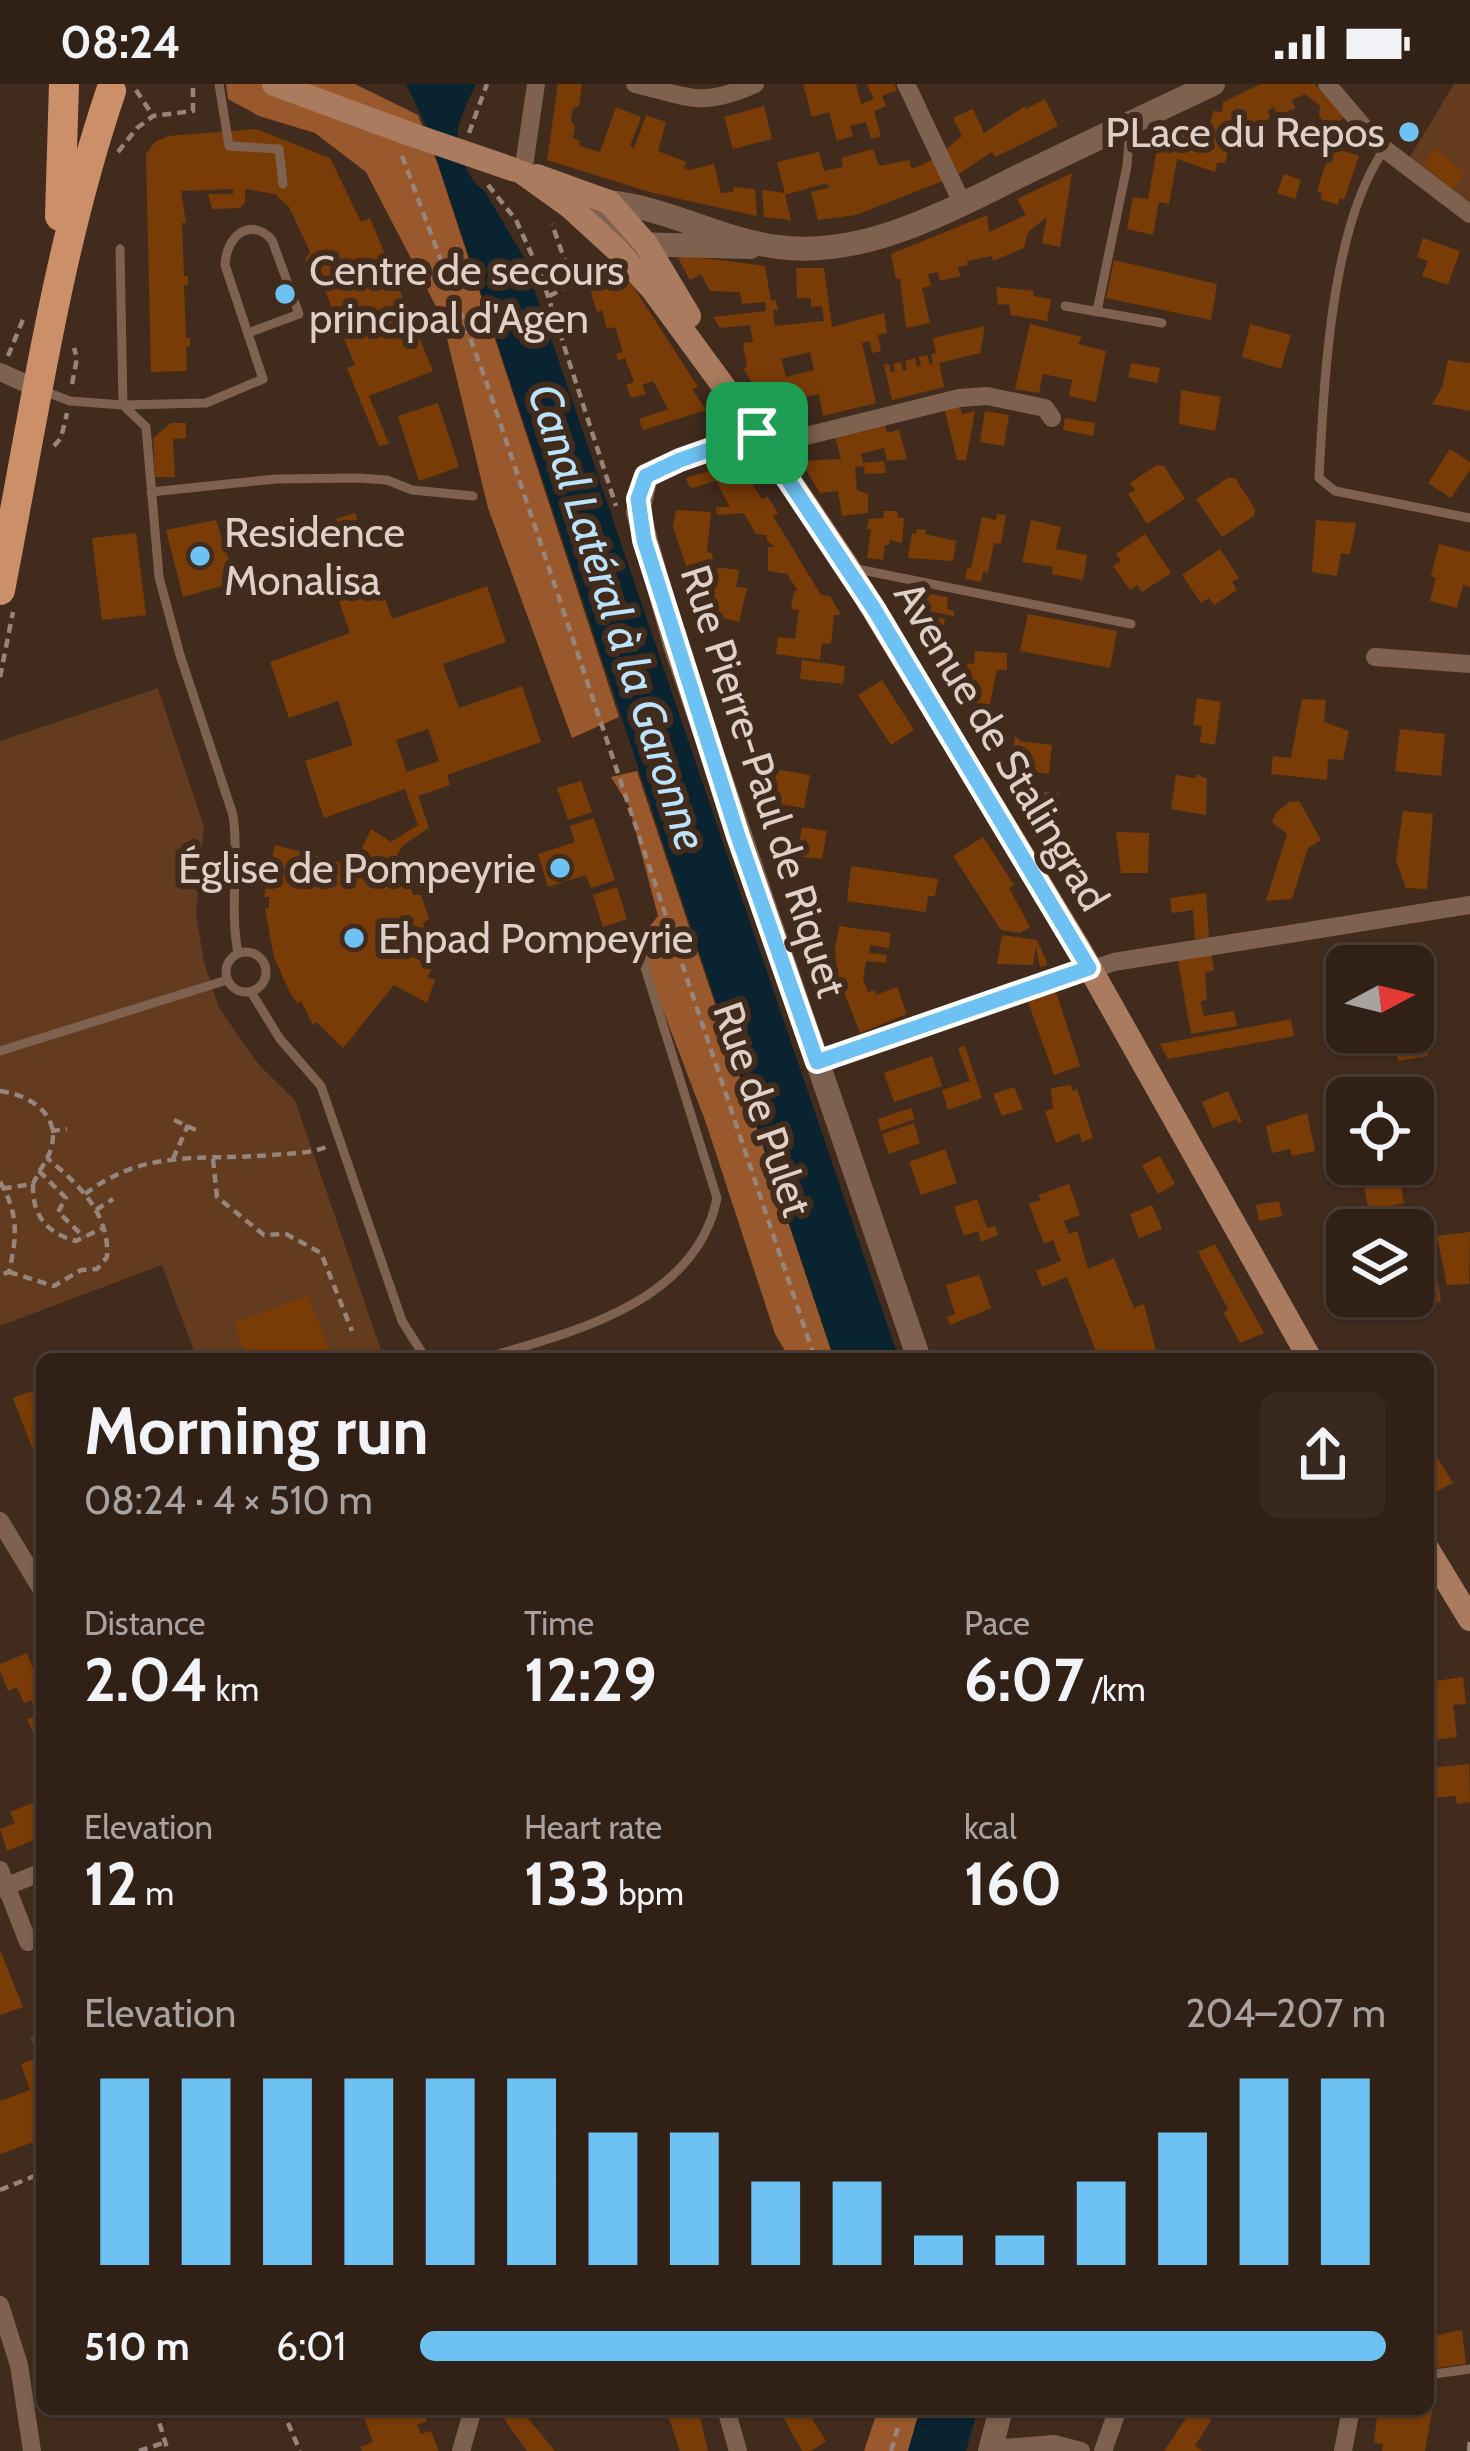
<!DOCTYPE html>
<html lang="en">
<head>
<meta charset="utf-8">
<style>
	body { margin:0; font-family:Cabin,sans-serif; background:#39281f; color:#f1f3f6; height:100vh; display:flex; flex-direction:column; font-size:45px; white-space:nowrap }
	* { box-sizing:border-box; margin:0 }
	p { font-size:39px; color:#a8a3a1 }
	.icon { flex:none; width:66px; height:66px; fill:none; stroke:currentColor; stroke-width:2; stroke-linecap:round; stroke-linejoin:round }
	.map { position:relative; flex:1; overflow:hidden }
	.drawer { position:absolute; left:36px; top:1269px; width:1398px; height:1062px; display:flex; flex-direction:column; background:#312016; border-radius:18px; box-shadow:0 3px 9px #0004,0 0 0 3px #4c3e35 }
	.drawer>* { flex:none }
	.needle { width:78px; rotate:83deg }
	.tools { position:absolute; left:1326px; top:861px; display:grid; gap:24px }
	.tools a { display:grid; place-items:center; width:108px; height:108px; border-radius:18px; background:#312016; box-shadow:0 3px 9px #0004,0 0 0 3px #4c3e35; font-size:60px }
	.pin { position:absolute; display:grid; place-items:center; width:102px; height:102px; color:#fff; margin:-51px; border-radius:24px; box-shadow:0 6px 18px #0006 }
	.round { display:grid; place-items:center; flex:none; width:126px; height:126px; border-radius:18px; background:#39281f }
	.head { display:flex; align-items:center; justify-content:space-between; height:204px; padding:0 48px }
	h1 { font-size:66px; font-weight:800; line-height:90px }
	.figures { display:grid; grid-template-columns:repeat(3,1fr); gap:18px; height:204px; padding:12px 48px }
	.figures div { display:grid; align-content:center }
	.figures b { font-size:60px; font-weight:800 }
	.figures small { font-size:33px; font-weight:400 }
	.figures p { font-size:33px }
	.chart { height:336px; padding:24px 48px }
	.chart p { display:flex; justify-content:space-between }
	.chart svg { width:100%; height:216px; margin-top:12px; stroke:#6dc2f3; stroke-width:6 }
	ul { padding:0 48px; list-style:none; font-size:39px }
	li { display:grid; grid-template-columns:192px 144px 1fr; align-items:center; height:90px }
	li i { height:30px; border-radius:15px; background:#6dc2f3 }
	.status { display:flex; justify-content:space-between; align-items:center; height:84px; padding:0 60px; background:#312016; direction:ltr }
	.status svg { height:33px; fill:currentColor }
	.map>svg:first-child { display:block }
	.green { fill:#633b1f }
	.forest { fill:#9a592c }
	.water { fill:#092331 }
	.building { fill:#7a3c07; fill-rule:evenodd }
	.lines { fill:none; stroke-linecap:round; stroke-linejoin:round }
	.path { stroke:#97847a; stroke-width:4.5; stroke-dasharray:9 6; stroke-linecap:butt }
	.service { stroke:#7f614f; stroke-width:9 }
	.minor { stroke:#7f614f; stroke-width:18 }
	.tertiary { stroke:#7f614f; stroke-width:24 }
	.secondary { stroke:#aa7b5f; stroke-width:24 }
	.primary { stroke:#cb8f6a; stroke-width:30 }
	.secondary-bridge { stroke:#aa7b5f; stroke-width:24 }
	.route-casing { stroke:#fff; stroke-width:24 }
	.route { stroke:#6dc2f3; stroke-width:15 }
	.poi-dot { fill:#6dc2f3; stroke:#412b1d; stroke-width:4.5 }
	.labels { text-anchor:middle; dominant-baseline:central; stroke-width:12; stroke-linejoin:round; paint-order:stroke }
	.poi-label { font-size:42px; fill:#decfc7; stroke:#412b1d; text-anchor:start }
	.street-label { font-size:42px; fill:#decfc7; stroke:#412b1d }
	.water-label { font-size:45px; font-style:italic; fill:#bbe3fb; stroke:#412b1d }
</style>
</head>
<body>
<div class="status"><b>08:24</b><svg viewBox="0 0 49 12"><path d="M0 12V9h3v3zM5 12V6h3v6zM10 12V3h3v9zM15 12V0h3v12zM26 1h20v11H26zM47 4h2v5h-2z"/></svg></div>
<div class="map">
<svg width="1470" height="2367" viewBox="0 0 1470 2367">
	<rect width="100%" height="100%" fill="#412b1d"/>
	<!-- green -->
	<path class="green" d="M1454,0H1470V119L1408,76Z
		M158,604L204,743L196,831L204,878L219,924L259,981L295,1016L384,1275H197L162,1181L0,1242V657Z"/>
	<!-- forest -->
	<path class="forest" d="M226,0H355L418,31L438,81L619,633L572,654L488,424L442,234L366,88L315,49L259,32L228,15Z
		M637,687L834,1275H790L775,1250L706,1039L637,858L658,832L629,722L611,693Z
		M878,2325H920L908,2367H864Z"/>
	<!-- water -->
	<path class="water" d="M406,0H476C470,14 460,31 458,46C456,63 469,100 484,106L523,172L899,1275H834L425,40Z
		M920,2325H978L966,2367H908Z"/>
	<!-- building -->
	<path class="building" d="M558,0H582L579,22L573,24L571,37L575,42L573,54L580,57L579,62L600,68L616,23L641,33L630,62L634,64L646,31L657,35L666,38L658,67L686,78L684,84L689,86L714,80L721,109L733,108V103L755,105L757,132L653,109L547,76Z
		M803,0H856L861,20L874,15L867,0H894L897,6L882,12L886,22L874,27L881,52L871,55L866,38L850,42L853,52L837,57L829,28L812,33Z
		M1261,0H1315L1344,33L1334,42L1328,36L1325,39L1319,32L1320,22L1305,10L1292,16L1295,24L1278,32L1274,23L1268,26L1270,34L1231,55L1225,79H1217L1215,88L1177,75L1169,120L1159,118L1153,151L1127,145L1133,113L1148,115L1160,48L1184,37L1183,46L1193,49L1194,42L1209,51L1213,27L1222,28L1223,18Z
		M1045,15L1058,42L995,73L992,68L957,91L945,66L962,52L953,34L973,25L984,49L1025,22L1026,25Z
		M764,22L772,55L733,65L724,33Z
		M256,45L330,74L361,138L370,134L433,287L369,312L389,360L379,362L347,284L355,281L315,182L305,176L310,168L306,159L289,123L275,110L245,105V118L240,124L212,125L208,110H233V105L181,107L186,139H182L184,192H188V201H184L186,254H190V263H186L187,287L151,288L146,70L155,58L168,52Z
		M1331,63L1359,72L1344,116L1340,114L1338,121L1320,115L1322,109L1317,107Z
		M1436,64L1465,90L1452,105L1423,80Z
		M873,65L879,82L909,76L912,85L934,75L943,97L856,131L818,136L811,108L829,104L827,99L785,111L791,136L764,133L762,106L785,109L777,78L819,68L824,87L843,83L841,74Z
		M1072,89L1060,163L1042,159L1047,133L1028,148L1024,164L993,177L992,172L967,177L968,181L958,183L960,192L940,197L938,188L928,190L931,202L922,204L930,239L906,244L900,194L896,195L891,170L987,131L989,148L1026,131L1017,115Z
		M1284,90L1301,96L1295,115L1277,109Z
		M1423,154L1460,167L1448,201L1422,192L1428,177L1417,173Z
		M681,171L765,182L771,217L776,216L778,226H773L775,242L824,237L822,222L811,223V214H797L796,184H824L832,243L884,229L887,249L878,251L881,267L872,269L870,257L862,259L876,319L823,332L819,310L765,321L743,284L747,283L743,259L753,258L750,241L720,244L713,233L766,227L765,218L742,220L740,208L710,207L701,190L690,196L678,174ZM810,268L814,286L786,293L781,275Z
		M1114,176L1217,200L1211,236L1106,214Z
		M622,185L698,303L692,305L706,326L643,346L639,335L668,325L653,297L642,301L646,310L631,314L626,301L634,298L625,274L618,277L616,270L623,268L615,243L607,245L602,226L597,228L587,196Z
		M996,203L1034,207L1033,212L1051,215L1047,237L1011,231L1009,220L998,221Z
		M1030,240L1082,253L1078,260L1106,267L1096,318L1069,312L1072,296L1043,290L1039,309L1015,305Z
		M1250,240L1291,251L1281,285L1242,273Z
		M985,242L980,269L939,279L944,303L892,316L884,281L889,280L891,289L895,288L893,280L901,278L903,286H907L905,277L915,274L917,283L921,282L919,273L927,271L930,281L933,280L931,270L936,269L933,254Z
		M1448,276L1470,279V327L1432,320L1442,304Z
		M1131,279L1160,284L1157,299L1128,293Z
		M1181,306L1221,313L1215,347L1179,340Z
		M438,319L459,383L419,397L398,332Z
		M959,319L962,330L975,327L966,376H957L944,323Z
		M985,327L1009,331L1004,362L980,358Z
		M1065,334L1095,339L1093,352L1063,346Z
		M884,337L887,349L899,346L907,375L887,377L884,364L861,370L863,379L884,377L886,389L865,390L864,382L855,383L857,406L868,410V429L842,432L838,407L820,409L800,377L841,375L834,348Z
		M171,339H186V354L173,355L175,393H155L153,354Z
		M1450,365L1470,378V386L1451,414L1428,399Z
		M738,378L762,415L767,412L778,429L773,432L821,511L830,512L841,531H834L831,560L822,559L820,576L776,570L778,553L795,555L799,526L791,525L794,507H798L787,490L768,487V463H775L767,457V451L756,450L744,429L717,431L716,423H730L716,397L692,404L688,400L686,394Z
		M1157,381L1164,382L1185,415L1147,440L1128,410L1135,406L1130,399Z
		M1228,394H1235L1255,425L1254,432L1222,453L1196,415Z
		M676,426L711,428L707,468L712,469L714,483L739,486L736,503L747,504L739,538L704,529L700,524L673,443Z
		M883,427H897L898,434H904L902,459L890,456L889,461H885L883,476L867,474L871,445H867L869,435L884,434Z
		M355,429L365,459L347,465L336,435Z
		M997,430L1006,431L1001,460L994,459L988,489L983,488L981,498L965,495L967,484L971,485L982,433L996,436Z
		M216,436L236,498L183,513L166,446Z
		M1031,436L1061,443L1056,465L1087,471L1083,496L1052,490L1053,483L1022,478Z
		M1316,436L1356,439L1350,470L1341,469L1337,492L1312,488Z
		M917,445L926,446L925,450L956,457L953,477L908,474L912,449L916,450Z
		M136,449L146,531L102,536L92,454Z
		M1145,450L1171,489L1142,508L1137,501L1130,506L1113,482L1121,477L1116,470Z
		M1439,460L1470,468V503L1463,501L1457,524L1430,517L1436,494L1431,492Z
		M1220,465L1239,494L1232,498L1237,506L1214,521L1209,514L1201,519L1182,491Z
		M487,502L506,558L443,580L459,624L522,602L541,658L447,691L450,701L418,712L429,744L403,761L387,790L408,796L413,811H421L429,835L423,839L429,857L416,874L432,884L428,893L435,896L427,919L394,901L343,964L316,938L313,941L301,917L297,919L289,907L274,873L265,825L269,824V813H264L275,761L353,782L371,745L391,758L418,741L405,705L324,734L305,677L353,661L338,617L289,634L270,578L350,549L339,517L381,503L392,535ZM428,645L439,677L407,688L396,656Z
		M918,508L948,513L947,525L954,527V532L914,524Z
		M919,529L945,535L941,556L915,552Z
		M1028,530L1117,547L1110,584L1020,567Z
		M975,567L1007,569V586H997L990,620L969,619L967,579L974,580Z
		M802,576L845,582L843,600L800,595Z
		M882,596L914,646L891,661L858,611Z
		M1197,614L1221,618L1215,661L1200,658L1202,642L1193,641Z
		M1302,615L1326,616L1324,638L1349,647L1343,676L1328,675L1327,696L1271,690L1273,672L1291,674Z
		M1400,645L1445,650L1441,692L1395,687Z
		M1015,652L1021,657L1052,661L1049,690L1019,686L1020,676L1013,670Z
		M781,686L810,691L804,724L772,719L776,689Z
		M1196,690L1207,695L1206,731L1171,725L1176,691L1196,694Z
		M581,697L592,728L568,736L557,704Z
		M1028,706L1059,709L1058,723L1027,721Z
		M1299,717L1321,756L1308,764L1292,815L1266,817L1287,750L1272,738L1276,729L1289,718Z
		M1403,727L1433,730L1427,805L1406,804L1396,776Z
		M594,734L615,796L591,804L586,791L548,803L538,770L575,758L570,742Z
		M802,743L827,747L822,775L797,772Z
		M1116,748L1149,749L1148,789H1121Z
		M983,753L1014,801L1009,804L1030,843L1020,849L1001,846L953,772Z
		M851,782L938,795L935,812H928L926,828L847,817Z
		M617,803L627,835L603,843L593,811Z
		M1206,809L1209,854L1195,855L1193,826L1172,829L1170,814Z
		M839,842L891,849L889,864L870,861L869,869L887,871L886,879L866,877L863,895L868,908L875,906L876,911L897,903L907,930L860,949L841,901L835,903L832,891L837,892L835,865Z
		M1002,851L1037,856L1048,881L1040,883L1036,863L1033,881L997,880Z
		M1211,869L1214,886L1205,889L1207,915L1200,918L1204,932L1234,927L1237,942L1191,950L1178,877Z
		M1055,905L1080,982L1054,991L1027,915Z
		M1421,930L1428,972L1398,977L1392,948H1413V931Z
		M1291,935L1294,952L1168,975L1160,960Z
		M965,962L982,1014L948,1026L942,1006L970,997L958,964Z
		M932,972L942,1002L894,1018L884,989Z
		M1071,1001L1072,1007L1077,1005L1093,1054L1082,1058L1079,1049L1056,1059L1045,1027L1053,1025L1051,1004Z
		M1014,1003L1023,1025L1002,1032L993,1010Z
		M1228,1007L1242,1038L1238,1039L1237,1035L1213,1044L1202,1018Z
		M911,1024L915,1035L881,1047L878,1035Z
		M1307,1029L1315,1067L1292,1072L1290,1065L1272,1069L1266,1042Z
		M914,1039L920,1059L889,1070L882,1050Z
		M945,1065L957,1099L921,1111L909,1078Z
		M1160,1072L1175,1100L1158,1110L1142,1081Z
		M1388,1080H1405L1407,1089L1399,1091L1404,1119L1369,1127L1360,1085Z
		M1069,1100L1080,1131L1064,1137L1069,1150L1077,1147L1088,1185L1114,1174L1134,1224L1144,1220L1158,1275H1099L1067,1193L1042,1203L1036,1187L1061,1177L1053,1156L1044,1160L1029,1120L1041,1116L1038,1111Z
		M977,1115L987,1144L995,1142L998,1151L981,1158L978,1147L964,1152L954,1123Z
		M1279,1117L1282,1132L1259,1137L1256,1121Z
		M1152,1121L1162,1145L1139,1154L1130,1130Z
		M1470,1148L1469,1200L1447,1201L1437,1152Z
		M1215,1160L1264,1249L1240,1259L1224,1229L1228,1225L1198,1168Z
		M979,1191L991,1224L950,1241L947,1233L955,1230L946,1201Z
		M1438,1198L1441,1218L1421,1221L1418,1201Z
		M1347,1202V1212H1368L1375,1224L1356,1235L1352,1229L1341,1235L1328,1212Z
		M308,1212L332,1273L249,1275L233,1239Z
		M42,1303V1390L13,1314Z
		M1428,1358L1453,1399L1434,1409L1428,1397Z
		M27,1569L42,1607V1671L27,1635L37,1632L31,1616L24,1619L17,1603L8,1607L0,1587V1580Z
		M1463,1593L1466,1620L1453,1621L1457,1653L1434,1656L1428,1598Z
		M1469,1680L1470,1718L1457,1720L1456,1712L1431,1714L1428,1684Z
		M35,1718L38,1727L42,1725V1762L39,1754L7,1767L0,1745L15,1739L10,1728Z
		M0,1866L23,1923L0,1931Z
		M42,1949V2055L0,2070V2017L30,2006L21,1980L38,1973L30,1953Z
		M1462,2246L1466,2280L1428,2285V2253Z
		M373,2325H422L427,2337L417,2341L421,2350L431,2347L439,2367H362L360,2363L373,2358L363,2331Z
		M511,2325H520L555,2367H527L502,2332Z
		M666,2325H714L699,2330L708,2367H680Z
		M796,2325L809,2330L826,2357L811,2367H802L783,2333Z
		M1192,2325L1211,2336L1195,2362L1203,2367H1164Z
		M1387,2325L1432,2327L1425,2367H1382L1383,2360L1374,2359L1377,2331L1387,2332Z"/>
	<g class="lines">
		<!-- path -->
		<path class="path" d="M136,6L153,32
			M469,49L487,0
			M118,68L137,44L153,32L193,27V0
			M402,72L485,294L815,1275
			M488,101L516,136L541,191L616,422
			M549,212L573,200L552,140
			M8,272L24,233
			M72,300L77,274L74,264
			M54,362L61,354L67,329
			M0,593L13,528
			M0,1007C30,1011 61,1030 51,1065C47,1077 38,1088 33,1100L0,1105
			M174,1036L200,1048
			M51,1047L67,1045
			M173,1075L188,1041
			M213,1075L217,1113L264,1151L286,1150L321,1169L352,1247
			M39,1087L66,1114L58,1128L84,1153
			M0,1098C19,1130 17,1153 9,1188L0,1191
			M33,1100C32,1132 47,1149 76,1157L103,1144
			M85,1110C146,1064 199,1077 272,1071C290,1069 310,1070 326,1063
			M96,1126L113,1115
			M9,1188L54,1202L81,1186L97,1185L107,1173C110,1129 77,1099 47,1074
			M0,2106L42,2089
			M155,2325L168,2367
			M282,2325L300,2367
			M139,2367L166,2358
			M891,2367L899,2340
			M1469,2367L1470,2356"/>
		<!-- service -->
		<path class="service" d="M219,0L229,62L279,65L283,100
			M1384,66C1330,143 1324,301 1319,394L1335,407L1470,434
			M120,165L123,321L206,319L263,295L225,181C226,154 249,131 272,156L299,230L248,249
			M1065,222L1162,239
			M1097,227L1127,82L1130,44
			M41,306L70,317L123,321L146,343L159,493L180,571L233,731C240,777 229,822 238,869
			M151,408L276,395L358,394L387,396L412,406L473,412
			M852,484L1131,540
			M226 888a20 20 0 1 1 40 0a20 20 0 1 1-40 0Z
			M251,908L280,955L321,1002L402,1237L426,1275
			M0,967L227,896
			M481,1275C570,1249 696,1220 717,1114L637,858
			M1428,2291L1470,2285"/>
		<!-- minor -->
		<path class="minor" d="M635,0C690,13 701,24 755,0
			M906,0L962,119
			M1327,0L1378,60L1470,130
			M523,89L536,0
			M0,288L36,304
			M766,362L959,314L987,312L1045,324L1052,334
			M1375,573L1470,580
			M817,978L1114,878L1470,821
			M0,1437L42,1506
			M0,1786L28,1858
			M0,1805L42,1788
			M0,2221L19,2281L32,2367
			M726,2325L738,2367
			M990,2365L1054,2360L1081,2367
			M461,2367L473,2325
			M1103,2367L1118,2325
			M1343,2367L1351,2325"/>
		<!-- tertiary -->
		<path class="tertiary" d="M609,118C668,124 721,156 778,163C870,175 958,121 1038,83C1096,55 1154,28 1213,0
			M569,122L600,129L631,160L750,163
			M757,348L679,376L646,392L638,428L675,561L919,1275
			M990,2367L1001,2325"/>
		<!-- secondary -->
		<path class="secondary" d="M274,0L407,49
			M523,89L569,122L615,164L653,206L757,348L847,482L1078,863L1310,1275
			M537,92L609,118L646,160L689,232
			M1428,1466L1470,1535"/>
		<!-- primary -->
		<path class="primary" d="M60,132L64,0
			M0,506C33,338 56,169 111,7"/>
		<!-- secondary-bridge -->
		<path class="secondary-bridge" d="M407,49L515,86"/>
	</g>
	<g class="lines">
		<defs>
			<path id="route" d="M757,349L874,525L1089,884L817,978L738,752L644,456L638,415L646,392L680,376Z"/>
		</defs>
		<!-- route casing -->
		<use href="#route" class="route-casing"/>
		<!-- route -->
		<use href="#route" class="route"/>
	</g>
	<!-- markers -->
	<g class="poi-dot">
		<circle cx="1409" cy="48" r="12"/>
		<circle cx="285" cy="210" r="12"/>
		<circle cx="200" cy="472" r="12"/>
		<circle cx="560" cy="784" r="12"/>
		<circle cx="354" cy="854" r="12"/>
	</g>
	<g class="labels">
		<!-- poi labels -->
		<g class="poi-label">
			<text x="1385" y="48" text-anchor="end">PLace du Repos</text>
			<text x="309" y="186">Centre de secours<tspan x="309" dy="48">principal d'Agen</tspan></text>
			<text x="224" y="448">Residence<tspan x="224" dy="48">Monalisa</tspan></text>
			<text x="536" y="784" text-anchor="end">Église de Pompeyrie</text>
			<text x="378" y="854">Ehpad Pompeyrie</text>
		</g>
		<!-- street labels -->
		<g class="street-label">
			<text transform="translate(1002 662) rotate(59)">Avenue de Stalingrad</text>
			<text transform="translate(764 697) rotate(72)">Rue Pierre-Paul de Riquet</text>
			<text transform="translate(763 1025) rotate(71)">Rue de Pulet</text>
		</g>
		<!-- water labels -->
		<g class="water-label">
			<text transform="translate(618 533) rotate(72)">Canal Latéral à la Garonne</text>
		</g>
	</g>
</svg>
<div class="tools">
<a><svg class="needle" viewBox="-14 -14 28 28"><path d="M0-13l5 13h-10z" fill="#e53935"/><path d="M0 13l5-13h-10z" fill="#a8a3a1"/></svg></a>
<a><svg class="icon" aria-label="locate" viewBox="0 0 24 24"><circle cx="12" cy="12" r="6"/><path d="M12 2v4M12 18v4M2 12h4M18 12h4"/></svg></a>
<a><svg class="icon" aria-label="layers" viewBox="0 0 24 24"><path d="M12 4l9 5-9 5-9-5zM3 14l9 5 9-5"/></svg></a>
</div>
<div class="pin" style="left:757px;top:349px;background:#1e9e55"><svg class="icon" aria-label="arrive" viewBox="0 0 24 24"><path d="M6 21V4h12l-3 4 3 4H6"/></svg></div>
<section class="drawer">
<div class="head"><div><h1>Morning run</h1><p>08:24 · 4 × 510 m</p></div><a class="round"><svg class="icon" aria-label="share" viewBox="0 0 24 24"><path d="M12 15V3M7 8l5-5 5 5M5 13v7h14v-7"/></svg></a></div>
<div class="figures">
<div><p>Distance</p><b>2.04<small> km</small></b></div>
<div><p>Time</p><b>12:29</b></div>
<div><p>Pace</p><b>6:07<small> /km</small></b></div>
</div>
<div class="figures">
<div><p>Elevation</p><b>12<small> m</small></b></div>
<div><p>Heart rate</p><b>133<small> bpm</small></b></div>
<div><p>kcal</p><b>160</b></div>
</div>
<div class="chart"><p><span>Elevation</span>204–207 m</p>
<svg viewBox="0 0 160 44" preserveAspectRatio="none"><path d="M5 44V6M15 44V6M25 44V6M35 44V6M45 44V6M55 44V6M65 44V17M75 44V17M85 44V27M95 44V27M105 44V38M115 44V38M125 44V27M135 44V17M145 44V6M155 44V6"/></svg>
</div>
<ul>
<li><b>510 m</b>6:01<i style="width:100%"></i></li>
</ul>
</section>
</div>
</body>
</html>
